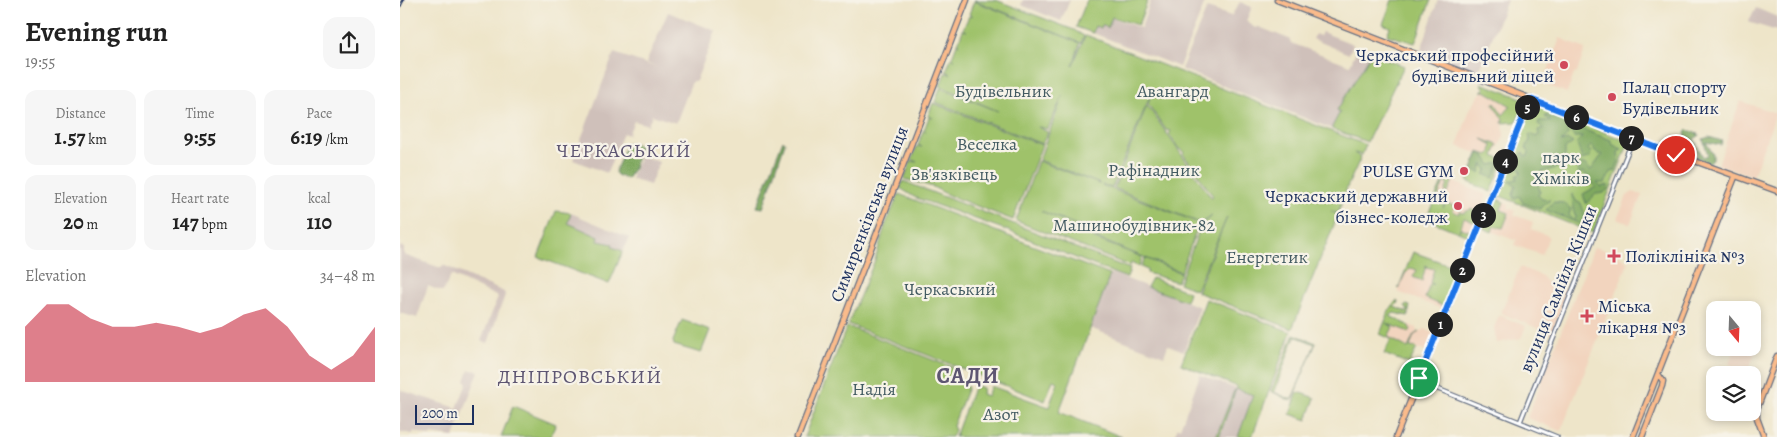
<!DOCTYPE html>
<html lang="en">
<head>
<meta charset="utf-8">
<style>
	body { margin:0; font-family:Alegreya,serif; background:#f6f6f6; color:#222; height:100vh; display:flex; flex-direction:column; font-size:19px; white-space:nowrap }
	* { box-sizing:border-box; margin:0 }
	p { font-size:16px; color:#767676 }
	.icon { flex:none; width:28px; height:28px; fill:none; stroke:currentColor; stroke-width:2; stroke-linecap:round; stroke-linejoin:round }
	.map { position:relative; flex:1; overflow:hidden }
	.panel { display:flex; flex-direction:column; background:#fff; width:400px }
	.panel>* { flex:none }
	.needle { width:32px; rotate:161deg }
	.tools { position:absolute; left:1306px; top:301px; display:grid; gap:10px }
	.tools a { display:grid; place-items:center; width:55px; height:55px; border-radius:10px; background:#fff; box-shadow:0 2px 8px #0003; font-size:25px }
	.scale { position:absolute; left:15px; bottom:12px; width:59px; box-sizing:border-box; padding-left:5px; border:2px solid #1b2f5e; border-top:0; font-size:14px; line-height:18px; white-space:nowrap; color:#1b2f5e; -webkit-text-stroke:4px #f7f3e8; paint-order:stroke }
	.pin { position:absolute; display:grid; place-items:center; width:42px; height:42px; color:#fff; margin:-21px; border:2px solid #fff; border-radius:50%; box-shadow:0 1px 5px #0007 }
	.km { position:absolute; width:25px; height:25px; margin:-12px; border-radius:50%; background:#222; color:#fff; font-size:14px; line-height:25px; text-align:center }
	.round { display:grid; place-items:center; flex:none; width:52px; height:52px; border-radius:15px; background:#f6f6f6 }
	.headline { display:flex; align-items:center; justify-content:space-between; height:85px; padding:0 25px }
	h1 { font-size:28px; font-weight:700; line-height:38px }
	.figures { display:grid; grid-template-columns:repeat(3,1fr); gap:8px; height:85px; padding:5px 25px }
	.figures div { display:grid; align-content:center; border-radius:12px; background:#f6f6f6; text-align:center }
	.figures b { font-size:21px; font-weight:700 }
	.figures small { font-size:14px; font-weight:400 }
	.figures p { font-size:14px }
	.chart { height:140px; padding:10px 25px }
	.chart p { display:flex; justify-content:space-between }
	.chart svg { width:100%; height:90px; margin-top:5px; fill:#d1495b; opacity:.7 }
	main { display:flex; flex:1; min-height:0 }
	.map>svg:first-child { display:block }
	.built { fill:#f2d4be }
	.industrial { fill:#cfc0ba }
	.green { fill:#9fc26b; stroke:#5d7864; fill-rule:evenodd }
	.forest { fill:#7fa85f; stroke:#4d6c5e }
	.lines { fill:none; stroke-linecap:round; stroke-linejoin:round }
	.minor-casing { stroke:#656f83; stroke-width:5.5 }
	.major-casing { stroke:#656f83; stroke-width:7 }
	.minor { stroke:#fff; stroke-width:3 }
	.major { stroke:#fabb8b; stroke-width:4.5 }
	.rail-casing { stroke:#1b2f5e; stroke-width:3 }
	.rail { stroke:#f7f3e8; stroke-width:1; stroke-dasharray:4; stroke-linecap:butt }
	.route-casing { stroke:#fff; stroke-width:10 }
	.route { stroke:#1a73e8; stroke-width:6 }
	.poi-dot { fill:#d1495b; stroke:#f7f3e8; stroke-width:2 }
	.labels { text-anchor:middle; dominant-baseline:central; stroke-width:4.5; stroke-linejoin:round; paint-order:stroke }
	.poi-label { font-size:18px; fill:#1b2f5e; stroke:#f7f3e8; text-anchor:end }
	.park-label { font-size:18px; fill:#435b62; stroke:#f7f3e8 }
	.street-label { font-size:18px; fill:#1b2f5e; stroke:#f7f3e8 }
	.quarter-label { font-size:20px; letter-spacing:1px; fill:#5e5672; stroke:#f7f3e8 }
	.district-label { font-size:22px; font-weight:bold; letter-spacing:1px; fill:#5e5672; stroke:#f7f3e8 }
</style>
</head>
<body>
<main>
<section class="panel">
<div class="headline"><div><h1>Evening run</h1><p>19:55</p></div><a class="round"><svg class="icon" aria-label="share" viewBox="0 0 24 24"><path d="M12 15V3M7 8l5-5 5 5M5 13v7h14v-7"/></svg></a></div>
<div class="figures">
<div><p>Distance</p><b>1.57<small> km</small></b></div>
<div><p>Time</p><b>9:55</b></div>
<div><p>Pace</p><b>6:19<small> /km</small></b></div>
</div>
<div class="figures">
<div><p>Elevation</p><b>20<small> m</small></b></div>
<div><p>Heart rate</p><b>147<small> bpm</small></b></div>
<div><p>kcal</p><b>110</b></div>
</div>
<div class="chart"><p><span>Elevation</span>34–48 m</p>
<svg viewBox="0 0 160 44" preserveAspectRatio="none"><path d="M0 44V17L10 6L20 6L30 13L40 17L50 17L60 15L70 17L80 20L90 17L100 11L110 8L120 17L130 31L140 38L150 31L160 17V44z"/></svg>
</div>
</section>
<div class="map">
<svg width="1377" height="437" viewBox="0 0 1377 437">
	<rect width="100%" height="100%" fill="#f7f3e8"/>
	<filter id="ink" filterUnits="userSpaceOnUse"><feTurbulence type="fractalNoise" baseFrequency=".02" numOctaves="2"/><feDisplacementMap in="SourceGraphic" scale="10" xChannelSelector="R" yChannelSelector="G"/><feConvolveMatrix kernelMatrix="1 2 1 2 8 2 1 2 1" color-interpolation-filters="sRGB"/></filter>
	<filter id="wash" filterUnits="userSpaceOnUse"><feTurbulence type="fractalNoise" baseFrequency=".0096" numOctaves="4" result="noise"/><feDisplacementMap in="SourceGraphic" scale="20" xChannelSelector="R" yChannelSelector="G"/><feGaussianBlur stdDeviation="1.12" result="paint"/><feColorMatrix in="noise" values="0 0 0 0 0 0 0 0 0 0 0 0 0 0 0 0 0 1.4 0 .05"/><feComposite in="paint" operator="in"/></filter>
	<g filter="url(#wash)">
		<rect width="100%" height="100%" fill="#eee5c9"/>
		<!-- built -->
		<path class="built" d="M1160,38L1185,49L1177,73L1174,74L1167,93L1143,84Z
			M1083,90L1103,99V102L1111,106L1103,120L1104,136L1093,159L1057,146L1070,109Z
			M1340,101L1376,113L1353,176L1318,165Z
			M1044,178L1087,195L1071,237L1028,220Z
			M1233,192L1242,195L1230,224L1217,219L1227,196Z
			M1095,198L1109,204L1108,208L1115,211L1114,215L1133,222L1131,229L1149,236L1142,255L1114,245L1117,238L1114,240L1083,228Z
			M1194,247L1216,253L1228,263L1161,431L1127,418Z
			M1013,252L1058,268L1042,309L998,292Z
			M1120,267L1142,276L1146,282L1168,290L1152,334L1101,313Z
			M1099,315L1126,326L1121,338L1097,343L1094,328Z
			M988,317L1017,328V333L1025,329L1034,334L1026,351L1011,348L1009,354L988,346L991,339L981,335Z
			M1353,333L1361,337L1348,371L1329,364L1335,348H1352Z"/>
		<!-- industrial -->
		<path class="industrial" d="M623,0H670L661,21L621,5Z
			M751,0H806L779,67L693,33L695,26L702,25L708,27L712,18L741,28Z
			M1038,0H1107L1079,71L1076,72L1021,50Z
			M840,2L852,7L846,21L855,28L859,27L889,39L891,43L950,65L958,47L972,52L937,110L940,112L932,129L781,69L807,8L831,16Z
			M1356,8L1377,17V31L1348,22Z
			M268,12L316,31L296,81H292L276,123L252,115L248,125L234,121L228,135L223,133L207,173L173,160L214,53L258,68L246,63Z
			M922,32L953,44L949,54L913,39L915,34L920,36Z
			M240,155L259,162L250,185L231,179Z
			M171,213L230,238L223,251L212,247V244L198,241L199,237L168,223Z
			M0,246L4,248V255L41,268L43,265L104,292L105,295L88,343L81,341L98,297L51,275L43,292L28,286L17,318L0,313Z
			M711,273L800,307L784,351L768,345L764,356L690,328Z
			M69,370L79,371L54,437L32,434L30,436L14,431L13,434L0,432V390L57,408L67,383L65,381Z
			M800,375L853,395L838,437H773L778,427L780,428Z"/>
		<!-- green -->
		<path class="green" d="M574,0H596L674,30L684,36L681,43Z
			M687,0H748L738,25L712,17L708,28L702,25L701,28L695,26L693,33L676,27Z
			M992,0H1031L1015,43L987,35L990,27L983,24Z
			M574,1L680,43L673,65L685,36L691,37L966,145L962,155L954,153L961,157L948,185L938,213L931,211L938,215L892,329L797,292L827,217L796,290L779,283L802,223L812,216L800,223L714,188L747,105L811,197L813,196L783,154L785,152L779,149L769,134L771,131L766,130L748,104L750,96L712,188L702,185L799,223L781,272L696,238L695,232L641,211L693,233V238L742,257L739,267L731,263L730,266L616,221L638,161L700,184L639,160L663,95L648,129L638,127L648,132L642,144L535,102L540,88L598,111L540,86L545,73L551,74L546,71L551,58L555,59L552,57L557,44L561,45L558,43L563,30L567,31L563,29L569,16H572L569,14Z
			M971,54L1004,66L967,142L932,129V127L940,112L937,110Z
			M1081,83L1124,99L1122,111L1126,106L1120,121L1118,122L1121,113L1116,122L1102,123L1103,120L1093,103H1095L1103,115L1111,106L1083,90L1082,92V90L1085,89Z
			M533,103L642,145L613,220L548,195L533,187L504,179L511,161L517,162L512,159L517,146L522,147L518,145L523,131L527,132L524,130L529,117L533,118L528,116Z
			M1132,104L1229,142L1193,233L1095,194Z
			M1082,139L1098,145L1094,156L1102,160L1107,149L1108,151L1091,192L1067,181L1079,152L1088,155L1091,153L1092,145Z
			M1045,176L1053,180L1048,193L1045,192L1048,184L1044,182L1037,200L1041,202L1044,194L1047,196L1043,208L1046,203L1055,206L1053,211L1059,214L1060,211L1063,213L1071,209L1077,212L1079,207L1082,208L1076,223L1064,218L1059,231L1061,228L1073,232L1071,236L1075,233L1073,238L1026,219Z
			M503,181L702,258L730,269L727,278L716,274L606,230L514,197L500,188Z
			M499,194L710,275L659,412L722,437H555L572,391L577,386L583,388L582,394L587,396L591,386L649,407L658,382L653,380L645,401L448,324L475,260L485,226Z
			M1095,198L1104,202L1101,210L1109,213L1103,228L1094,226L1092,232L1083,228Z
			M156,211L171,213L168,223L199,237L198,241L213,244L212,247L223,251L209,284L138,257Z
			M1013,252L1058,268L1043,306L1025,298L1030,284H1033L1030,283L1034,269L1026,267V265L1022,281L1013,277L1017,270L1011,268L1005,274L998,289Z
			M745,258L781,273L777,282L747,273V270L741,267Z
			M752,278L789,292L786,301L747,287Z
			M806,299L891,332L852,437H838L853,395L836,389L819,437H816L834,391L838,387L781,364Z
			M996,301L999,302L994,307L1007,312L1008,309L1005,307L1006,305L1010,306L1008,316L994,313L990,316L1008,325L1011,330L1009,332L986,323L993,327L988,337L1008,348L1014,335L1019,332L1014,335L1010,347L1017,348L1009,364L984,354L991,339L980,334L989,311Z
			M282,320L310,330L301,353L274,345L273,341Z
			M447,326L556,369L553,377L559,381V383L568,387L553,426L555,430L552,437H404Z
			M894,334L916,343L891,401L871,391ZM895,336L915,344L892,400L874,392Z
			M898,392L915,398L907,420L890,414Z
			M113,406L156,424L150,437H101Z"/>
		<!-- forest -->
		<path class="forest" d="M1146,115L1165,122L1168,135L1161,142L1168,140L1173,143L1165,149V161L1161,163L1163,166L1142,172L1143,183L1138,184L1140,192L1138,195L1142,199L1150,200L1140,209L1123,203L1119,196L1114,199L1113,194L1116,185L1109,181L1117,179V175L1121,174L1120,168L1107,172L1113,164V158L1118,159L1123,152L1125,156H1128L1129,151L1126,148L1130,140L1129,135L1133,134L1135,137L1139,135L1138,130L1144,128L1138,124L1139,121H1151L1145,117Z
			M1171,125L1211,140L1213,145L1222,149L1218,152L1219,161L1215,171L1211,172L1205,183H1197L1201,187L1208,185V189L1204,193L1196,194L1186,204L1183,194L1196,187L1183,172L1179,174L1176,165L1184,164L1191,170L1202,155L1195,152L1192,145L1188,149L1191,152L1190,157L1182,160L1177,143L1182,137H1174L1170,131Z
			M1287,130L1298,134L1299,136L1294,139L1303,157L1308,155L1303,139L1309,137L1322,141L1321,145L1306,142L1313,154V160L1309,163L1296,158L1298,151L1291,149L1285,133Z
			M383,140L385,143L363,208L357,207Z
			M227,143L236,144L239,146L234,168L227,179L217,175L215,172Z
			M1079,153L1085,156L1091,165L1100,163L1094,178L1084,174L1087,170L1083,164L1080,173L1072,169Z
			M1172,194L1177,202L1181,203L1187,221L1185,226L1146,210L1153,202L1164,203L1171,209L1169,215L1174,220L1176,217L1173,209Z"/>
	</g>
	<g filter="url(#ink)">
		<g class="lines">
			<defs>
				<path id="minor" d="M1018,381L1157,437
					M1120,422L1233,139"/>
				<path id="major" d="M877,0L1229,137L1377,191
					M398,437L567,0
					M996,437L1130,99
					M1233,437L1335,177
					M1242,437L1262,386L1263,381L1258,374
					M1364,437L1357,418V409L1377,356"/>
			</defs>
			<!-- minor casing -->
			<use href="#minor" class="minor-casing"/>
			<!-- major casing -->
			<use href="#major" class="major-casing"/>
			<!-- minor -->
			<use href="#minor" class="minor"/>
			<!-- major -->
			<use href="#major" class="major"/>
			<defs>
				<path id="rail" d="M0,6L3,0"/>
			</defs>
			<!-- rail casing -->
			<use href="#rail" class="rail-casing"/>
			<!-- rail -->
			<use href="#rail" class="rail"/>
		</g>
	</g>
	<g class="lines" filter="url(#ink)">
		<defs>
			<path id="route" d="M1019,378L1130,99L1276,155"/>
		</defs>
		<!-- route casing -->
		<use href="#route" class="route-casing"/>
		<!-- route -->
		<use href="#route" class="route"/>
	</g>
	<!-- markers -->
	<g class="poi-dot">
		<circle cx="1164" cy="65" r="5"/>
		<circle cx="1212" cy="97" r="5"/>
		<circle cx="1064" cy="171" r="5"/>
		<circle cx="1058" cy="206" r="5"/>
		<path d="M1211.5 248.5h5v5h5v5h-5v5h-5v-5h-5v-5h5z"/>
		<path d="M1184.5 308.5h5v5h5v5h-5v5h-5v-5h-5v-5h5z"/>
	</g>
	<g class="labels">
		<!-- poi labels -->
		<g class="poi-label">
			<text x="1154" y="55">Черкаський професійний<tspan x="1154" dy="21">будівельний ліцей</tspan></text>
			<text x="1222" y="87" text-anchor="start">Палац спорту<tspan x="1222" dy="21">Будівельник</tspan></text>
			<text x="1054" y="171">PULSE GYM</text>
			<text x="1048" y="196">Черкаський державний<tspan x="1048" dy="21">бізнес-коледж</tspan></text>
			<text x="1225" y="256" text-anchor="start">Поліклініка №3</text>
			<text x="1198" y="306" text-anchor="start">Міська<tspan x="1198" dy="21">лікарня №3</tspan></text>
		</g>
		<!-- park labels -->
		<g class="park-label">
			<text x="603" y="91">Будівельник</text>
			<text x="773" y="91">Авангард</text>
			<text x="587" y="144">Веселка</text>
			<text x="1161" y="157">парк<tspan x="1161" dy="21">Хіміків</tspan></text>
			<text x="754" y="170">Рафінадник</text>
			<text x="554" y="174">Зв'язківець</text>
			<text x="734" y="225">Машинобудівник-82</text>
			<text x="867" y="257">Енергетик</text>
			<text x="550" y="289">Черкаський</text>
			<text x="474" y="389">Надія</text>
			<text x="601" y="414">Азот</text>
		</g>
		<!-- street labels -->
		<g class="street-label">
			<text transform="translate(469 214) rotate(-69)">Симиренківська вулиця</text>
			<text transform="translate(1158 289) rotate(-68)">вулиця Самійла Кішки</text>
		</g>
		<!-- quarter labels -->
		<g class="quarter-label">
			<text x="224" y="150">ЧЕРКАСЬКИЙ</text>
			<text x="180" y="376">ДНІПРОВСЬКИЙ</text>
		</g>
		<!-- district labels -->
		<g class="district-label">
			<text x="568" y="376">САДИ</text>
		</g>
	</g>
</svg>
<div class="tools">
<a><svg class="needle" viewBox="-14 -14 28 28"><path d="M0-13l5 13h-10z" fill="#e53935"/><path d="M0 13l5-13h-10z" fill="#767676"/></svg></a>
<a><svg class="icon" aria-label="layers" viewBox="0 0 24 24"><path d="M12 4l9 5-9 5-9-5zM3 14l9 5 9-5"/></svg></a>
</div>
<div class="scale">200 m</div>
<div class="pin" style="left:1019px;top:378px;background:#1e9e55"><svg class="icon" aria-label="arrive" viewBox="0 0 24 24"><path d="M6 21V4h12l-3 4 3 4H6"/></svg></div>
<div class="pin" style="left:1276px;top:155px;background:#d93025"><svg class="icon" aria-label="check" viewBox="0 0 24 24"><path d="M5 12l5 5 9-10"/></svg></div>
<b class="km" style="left:1040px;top:324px">1</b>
<b class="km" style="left:1062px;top:270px">2</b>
<b class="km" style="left:1083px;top:215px">3</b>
<b class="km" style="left:1105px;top:161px">4</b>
<b class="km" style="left:1127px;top:107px">5</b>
<b class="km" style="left:1176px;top:117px">6</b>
<b class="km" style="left:1231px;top:138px">7</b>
</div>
</main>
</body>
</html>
